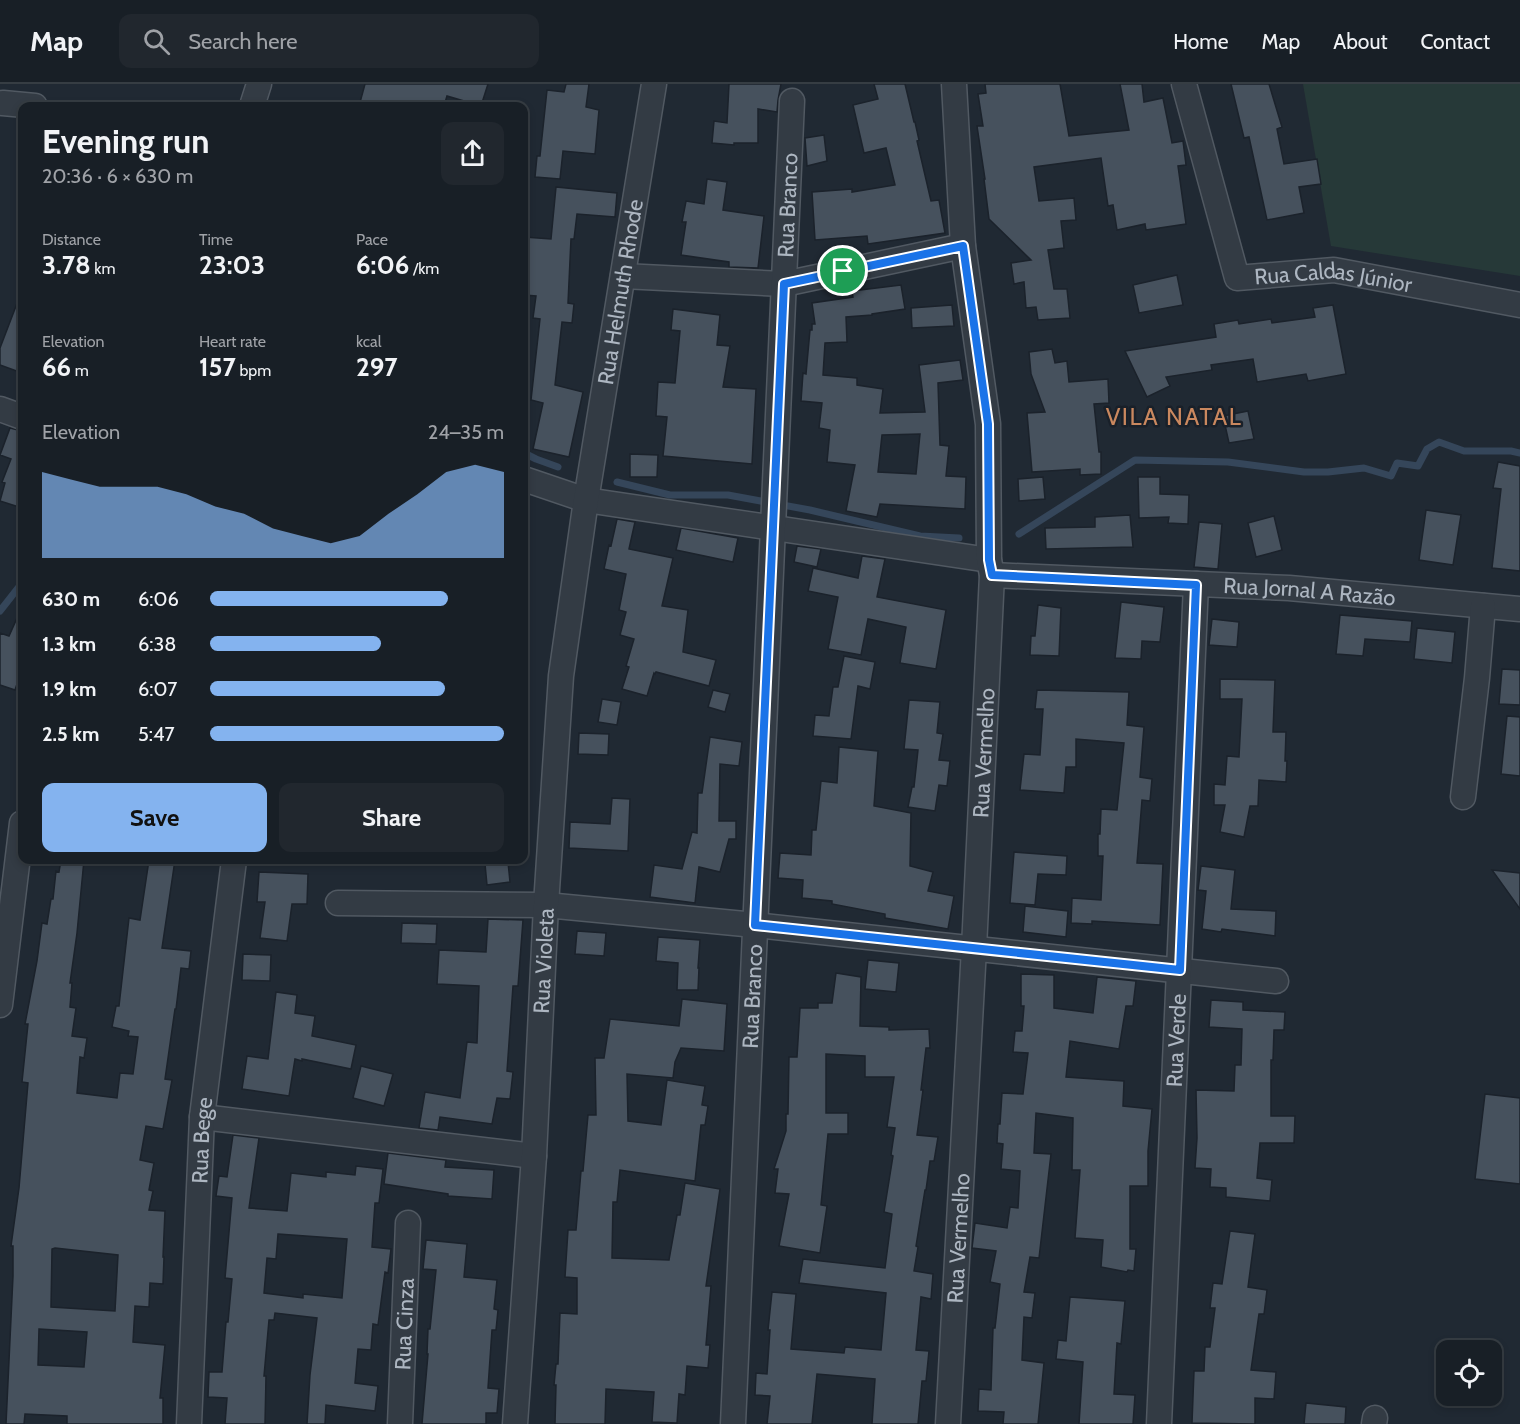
<!DOCTYPE html>
<html lang="en">
<head>
<meta charset="utf-8">
<style>
	body { margin:0; font-family:Cabin,sans-serif; background:#21272e; color:#f1f3f6; height:100vh; display:flex; flex-direction:column; font-size:22px; white-space:nowrap }
	* { box-sizing:border-box; margin:0 }
	p { font-size:20px; color:#9fa2a7 }
	.icon { flex:none; width:33px; height:33px; fill:none; stroke:currentColor; stroke-width:2; stroke-linecap:round; stroke-linejoin:round }
	.map { position:relative; flex:1; overflow:hidden }
	.side { position:absolute; left:18px; top:18px; width:510px; height:762px; display:flex; flex-direction:column; background:#181f26; border-radius:12px; box-shadow:0 3px 9px #0003,0 0 0 2px #363d43 }
	.side>* { flex:none }
	.fabs { position:absolute; left:1436px; top:1256px; display:grid; gap:12px }
	.fabs a { display:grid; place-items:center; width:66px; height:66px; border-radius:12px; background:#181f26; box-shadow:0 3px 9px #0003,0 0 0 2px #363d43; font-size:30px }
	.pin { position:absolute; display:grid; place-items:center; width:51px; height:51px; color:#fff; margin:-26px; border:3px solid #fff; border-radius:50%; box-shadow:0 2px 6px #0007 }
	.round { display:grid; place-items:center; flex:none; width:63px; height:63px; border-radius:12px; background:#21272e }
	.head { display:flex; align-items:center; justify-content:space-between; height:102px; padding:0 24px }
	h1 { font-size:33px; font-weight:800; line-height:45px }
	.stats { display:grid; grid-template-columns:repeat(3,1fr); gap:9px; height:102px; padding:6px 24px }
	.stats div { display:grid; align-content:center }
	.stats b { font-size:26px; font-weight:800 }
	.stats small { font-size:16px; font-weight:400 }
	.stats p { font-size:16px }
	.chart { height:168px; padding:12px 24px }
	.chart p { display:flex; justify-content:space-between }
	.chart svg { width:100%; height:108px; margin-top:6px; fill:#84b3ef; opacity:.7 }
	.primary-button { display:flex; gap:12px; margin-top:auto; padding:12px 24px }
	.primary-button a { flex:1; height:69px; border-radius:12px; background:#84b3ef; color:#111; font-size:24px; font-weight:800; line-height:69px; text-align:center }
	.primary-button a+a { background:#21272e; color:#f1f3f6 }
	ul { padding:0 24px; list-style:none; font-size:20px }
	li { display:grid; grid-template-columns:96px 72px 1fr; align-items:center; height:45px }
	li i { height:15px; border-radius:8px; background:#84b3ef }
	header { display:flex; align-items:center; gap:36px; box-sizing:border-box; height:84px; padding:0 30px; background:#181f26; border-bottom:2px solid #363d43 }
	header strong { font-size:28px }
	nav { display:flex; gap:33px; margin-inline-start:auto; font-size:21px }
	.search { width:420px; height:54px; background:#21272e; display:flex; align-items:center; gap:15px; box-sizing:border-box; padding:0 21px; border-radius:12px; color:#9fa2a7; font-size:22px }
	.map>svg:first-child { display:block }
	.green { fill:#263938 }
	.lines { fill:none; stroke-linecap:round; stroke-linejoin:round }
	.stream { stroke:#35465a; stroke-width:7 }
	.building { fill:#46515d; stroke:#1b222b; stroke-width:1.5; fill-rule:evenodd }
	.street-casing { stroke:#515962; stroke-width:27 }
	.street { stroke:#333b44; stroke-width:24 }
	.route-casing { stroke:#fff; stroke-width:12 }
	.route { stroke:#1a73e8; stroke-width:8 }
	.labels { text-anchor:middle; dominant-baseline:central; stroke-width:5; stroke-linejoin:round; paint-order:stroke }
	.street-label { font-size:22px; fill:#adb6c1; stroke:#192029 }
	.neighbourhood-label { font-size:24px; letter-spacing:1.5px; fill:#ca885f; stroke:#192029 }
</style>
</head>
<body>
<header>
<strong>Map</strong>
<div class="search"><svg class="icon" aria-label="search" viewBox="0 0 24 24"><circle cx="10" cy="10" r="6"/><path d="M15 15l6 6"/></svg>Search here</div>
<nav><a>Home</a><a>Map</a><a>About</a><a>Contact</a></nav>
</header>
<div class="map">
<svg width="1520" height="1340" viewBox="0 0 1520 1340">
	<rect width="100%" height="100%" fill="#202933"/>
	<!-- green -->
	<path class="green" d="M1303,0H1520V192L1331,162Z"/>
	<g class="lines">
		<!-- stream -->
		<path class="stream" d="M524,369L536,375L558,383
			M617,398L670,411H728L810,426L920,452L959,454
			M1019,450L1135,376L1228,378L1304,388H1328L1364,384L1391,392L1397,379L1418,382L1427,365L1439,358L1464,367H1511L1520,369
			M0,527L22,499"/>
	</g>
	<!-- building -->
	<path class="building" d="M365,0H488L481,22L447,12L444,22H359Z
		M566,0H589L586,23L599,26L595,70L563,67L560,95L535,93L537,72H540L547,6L564,8Z
		M729,0H781L778,16L777,28L758,25V59H734V61L712,59L714,37L727,39Z
		M874,0H905L914,38H915L919,56L917,57L931,117L939,116L945,149L868,160L867,152L815,156L812,108L852,105V108L895,101L886,64L864,69L853,21L878,15Z
		M985,0H1060L1069,52L1129,46L1120,0H1142L1144,18L1163,14L1172,59L1183,57L1186,81L1178,82L1186,140L1146,146L1145,140L1117,146L1113,121L1108,122L1101,74L1034,83L1039,117L1074,114L1076,136L1061,137L1064,164L1048,166L1054,205H1067L1070,234L1038,236L1036,223L1026,224L1024,198L1014,200L1011,179L1031,176L989,135L984,95H985L977,42H983L978,10L986,9Z
		M1231,0H1269L1282,43L1277,45L1284,80L1317,75L1321,100L1299,103L1304,129L1267,136L1249,53L1244,54Z
		M824,51L827,77L807,82L805,54Z
		M707,95L727,98L723,126L764,132L758,184L729,183V178L681,171L686,138H682L686,117L704,120Z
		M556,103L617,109L615,133L577,130L574,155H571L568,219L574,220L572,239L562,238L555,301L583,308L569,373L533,365L543,319L531,316L540,235L533,234L536,212L524,211V153L551,155Z
		M1177,191L1183,221L1139,229L1133,201Z
		M901,201L905,225L872,230V231L846,233L847,258L825,259L823,291L857,294V301L883,305L880,329L925,328L919,281L960,276L963,296L938,299L940,361L949,362L946,392L966,393L965,425L880,420L877,433L846,427L855,381L827,378L830,346L819,344L822,319L801,317L803,289L806,290L810,246H812V240H815L812,219L853,213L852,207ZM920,350L916,390L878,388L882,351Z
		M21,209H22V289L0,281V264Z
		M952,221L954,242L912,244L911,224Z
		M1333,221L1346,290L1308,297L1306,290L1257,298L1253,275L1211,281L1212,286L1166,293L1170,302L1147,313L1125,267L1216,253L1214,240L1238,236L1239,240L1271,235L1272,239L1315,233L1313,224Z
		M673,225L720,231L717,261L730,262L723,303L756,305L752,380L663,372L667,333L656,332L658,298L675,299L680,247L671,246Z
		M1052,265L1055,279L1067,277L1069,298L1108,295L1109,319L1094,320L1099,368H1101V390L1080,391V385L1032,388L1027,329L1045,328L1031,290L1029,268Z
		M1248,327L1254,355L1229,359L1223,332Z
		M10,344L22,347V424L0,417L5,399L2,398L11,375L0,371Z
		M630,370L658,371L657,393H630Z
		M1498,378L1520,382V487L1492,484L1501,405L1493,404Z
		M1043,393L1045,415L1019,417L1018,395Z
		M1138,393H1160V410L1189,411L1188,440L1168,439L1169,433L1139,434Z
		M1426,426L1461,431L1453,481L1419,476Z
		M1130,431L1133,463L1046,465L1045,444L1095,443V433Z
		M1274,432L1282,466L1256,473L1248,439Z
		M617,435L635,438L629,465L673,474L662,522L688,526L683,568L716,576L709,602L656,588L655,590L654,589L647,612L622,605L629,583L626,582L634,555L620,551L626,528L619,526L626,490L604,485L609,461L611,462Z
		M1199,438L1222,440L1218,485L1194,483Z
		M681,444L738,454L733,478L676,466Z
		M797,462L821,465L817,483L794,478Z
		M862,472L885,475L877,513L946,526L936,585L900,579L906,543L868,535L861,571L828,565L838,513L808,507L813,484L858,494Z
		M1121,518L1164,523L1160,558L1142,557L1141,575L1115,574Z
		M1038,521L1061,524L1059,572L1030,571L1031,552H1035Z
		M22,523V585L15,606L0,601V549L9,552Z
		M1340,531L1412,537L1410,558L1365,555L1363,572L1336,570Z
		M1212,535L1239,538L1237,563L1209,561Z
		M1417,544L1455,548L1452,579L1414,575Z
		M844,572L875,578L870,605L858,602L851,655L813,652L815,631L829,632L833,603H838Z
		M1502,585L1520,586V621L1499,620Z
		M1220,595L1275,596L1273,648H1286L1285,677H1287L1286,698L1259,696L1258,722H1250L1244,753L1220,748L1225,721H1214V700L1225,701L1227,672L1239,673L1242,615H1220Z
		M713,606L730,610L725,628L708,623Z
		M1037,606L1129,608L1127,641L1144,643L1140,693L1152,695L1150,717L1142,716L1137,779L1163,780L1160,841L1092,837V840L1071,839L1072,814L1101,816L1103,772H1098V750H1100L1101,725L1117,726L1124,659L1076,655V683H1066L1064,709L1020,706L1024,670L1040,671L1043,625H1035Z
		M602,615L621,618L617,641L598,638Z
		M909,616L940,618L937,649L943,650L939,676L950,677L947,702L939,701L935,727L908,723L912,703H914L918,666L904,665Z
		M1507,632L1520,633V692L1501,690Z
		M579,649L609,650L608,671L578,670Z
		M710,653L742,658L739,682L720,680L719,737H736V755H729L720,788L699,783L695,819L650,813L654,781L682,785L692,748L697,749L698,709H702Z
		M839,663L878,667L874,722L911,729L910,782L933,788L928,807L954,812L948,845L885,834V830L832,820V817L802,814L803,796L778,794L780,769L811,771L812,746H816L821,697L837,699Z
		M612,714L630,715L628,767L569,764L570,738L610,740Z
		M1014,768L1067,772L1066,791L1038,790L1035,821L1010,819Z
		M61,776H84L77,849L70,899H72L70,923L76,924L72,952L87,954L84,974L80,973L77,1009L117,1014L120,989L133,990L138,953L128,952L129,947L112,943L116,922H119L129,834L140,836L149,776H175L162,864L191,867L189,885L181,884L176,925H175L165,995L172,996L163,1045L146,1042L140,1076L154,1079L149,1106L153,1107L149,1126L165,1127L163,1173H164L163,1200L150,1199L149,1223L135,1222L133,1258L165,1261L160,1314H163V1340H67V1332L25,1330L24,1340H6L13,1192V1162H11L19,1104L28,999L22,998L28,940H25L37,877L42,839L47,840L51,815H53L56,787L59,788ZM55,1164L118,1171L115,1227L51,1223L52,1165ZM39,1245L87,1248L84,1283L38,1281Z
		M508,778L510,798L487,801L485,780Z
		M1201,782L1235,786L1231,825L1276,827L1275,852L1222,845L1221,848L1202,845L1206,807L1198,806Z
		M1492,786L1520,789V825Z
		M259,788L308,790L307,820H292L287,857L260,854L265,818H257Z
		M1025,822L1068,827L1066,853L1023,848Z
		M488,835L523,836L518,902H513L507,987L513,988L510,1015L497,1014L492,1040L440,1033L438,1046L419,1044L425,1008L460,1014L467,958L477,959L479,902L437,900L439,866L486,868Z
		M402,839L437,840L436,860L401,859Z
		M577,847L606,849L604,872L575,870Z
		M658,853L700,856L698,884H699L698,906H677L678,879L656,877Z
		M243,870L271,871L270,897L242,896Z
		M868,876L899,879L896,908L865,905Z
		M836,889L861,893L860,942L889,943V946L929,945L930,964H926L921,1006H923L917,1051L938,1053L934,1077H930L926,1106H925L916,1162L918,1163L914,1187L933,1190L931,1215L921,1213L916,1266L929,1267L926,1297H922L918,1340H872L875,1295L817,1290L812,1340H767L770,1312L755,1311L756,1289L767,1290L770,1246H768L772,1208L796,1210L791,1265L844,1269L845,1263L881,1266L886,1209L799,1199L803,1175L885,1184L892,1130L884,1128L893,1072L891,1071L895,1044L887,1043L894,993H865V972L826,970V1029H848V1050H828L821,1121L827,1122L820,1169L779,1162L789,1110L775,1109L778,1085H774L786,1047V1030H788L789,973H797L800,924H818V919H832Z
		M1021,890L1054,891V924L1093,929L1097,893L1136,897L1133,922H1126L1119,965L1070,957L1066,993L1124,997L1123,1022L1152,1025L1148,1067V1102H1130V1165H1136L1134,1187L1128,1186L1127,1188L1101,1183L1103,1156L1075,1154L1080,1086H1072L1073,1034L1036,1029L1034,1069L1051,1070L1039,1174L1030,1173L1024,1208L1035,1209L1032,1234L1024,1233L1022,1276L1044,1279L1038,1340H1003L1004,1328L978,1327L979,1305L991,1306L993,1244H995L1000,1200L990,1198L996,1167L972,1164L975,1139L1007,1144L1010,1123L1018,1124L1020,1087L1001,1085L1003,1060L997,1059L998,1040H1000L1002,1009L1023,1010L1028,969L1013,968L1015,947H1022L1024,922H1021Z
		M276,908L297,911L295,929L315,932L312,952L356,961L351,985L302,975V977L295,975L289,1012L242,1005L247,972L268,975Z
		M682,915L727,920L724,967L681,964L675,978L673,994L627,990L628,1037L661,1041L667,996L705,1002L702,1021L708,1022L705,1041H701L695,1097L620,1086L617,1118H613L612,1174L669,1176L677,1131H680L685,1099L720,1105L706,1202H711L706,1261H710L708,1284L687,1282L685,1311L679,1310L677,1339L652,1338L654,1308L606,1305L605,1340H555L556,1301H554L556,1280H558L560,1229L577,1230V1194L565,1193L568,1146H576L581,1087H583L588,1031H596L595,974H604L610,935L679,942Z
		M1211,916L1243,918V926L1285,928L1284,946H1274L1273,976H1271V1032H1295L1294,1059H1260L1257,1094L1272,1096L1270,1117L1226,1113V1104L1210,1103L1211,1085L1195,1084L1197,1054L1196,1006L1234,1007L1235,981H1241L1242,945L1209,943Z
		M361,982L393,990L384,1022L353,1014Z
		M1485,1010L1520,1014V1100L1475,1095Z
		M233,1051L259,1054L249,1124L287,1127L291,1089L326,1093V1088L355,1091L356,1082L383,1085L379,1119H375L372,1163L391,1165L388,1189L385,1188L378,1241L373,1240L371,1266L358,1265L355,1299L378,1302L375,1327L326,1321L325,1340H307L310,1291L317,1234L275,1229L274,1236H269L264,1292H266L265,1340H225L227,1314L208,1313L209,1288H222L226,1238H228L232,1195L225,1194L232,1114L216,1112L219,1092L227,1093ZM278,1150L347,1155L342,1214L303,1210V1214L264,1209L267,1174L276,1175Z
		M388,1069L446,1076L445,1083L494,1086L492,1115L448,1112V1110L384,1100Z
		M1230,1147L1255,1150L1248,1203L1267,1206L1264,1230H1259L1251,1286L1276,1288L1274,1315L1255,1314V1340L1192,1339L1194,1287H1204L1205,1263H1210L1215,1224H1210L1213,1199L1222,1200Z
		M426,1156L467,1160L464,1193L497,1196L494,1225L498,1226L496,1246H492L488,1304L499,1305L497,1329H486V1340H422L428,1270H427L428,1245H430L436,1186L423,1185Z
		M1070,1213L1125,1217L1121,1260L1117,1259L1114,1310L1135,1311L1133,1340H1079L1083,1278L1056,1275L1058,1256L1066,1257Z
		M1306,1319L1346,1323L1345,1340H1304Z"/>
	<g class="lines">
		<defs>
			<g id="street">
				<path id="s1" d="M1184,0L1237,194L1334,186L1520,221"/>
				<path d="M3,19L35,22"/>
				<path d="M252,22L259,0"/>
				<path d="M623,192L784,200L963,162"/>
				<path d="M0,325L22,333"/>
				<path d="M524,395L586,416L989,476"/>
				<path id="s2" d="M992,491L1289,504L1520,525"/>
				<path d="M1463,713L1477,594L1483,522"/>
				<path d="M338,819L546,821L755,841L1276,897"/>
				<path d="M0,921L22,739"/>
				<path d="M202,1033L534,1072"/>
				<path id="s3" d="M189,1340L202,1033L234,776"/>
				<path id="s4" d="M400,1340L408,1139"/>
				<path id="s5" d="M515,1340L534,1072L546,821L561,592L586,416L654,0"/>
				<path id="s6" d="M733,1340L792,17"/>
				<path id="s7" d="M948,1340L974,864L992,491L989,476L988,340L963,162L954,0"/>
				<path id="s8" d="M1159,1340L1196,500"/>
				<path d="M1374,1340L1375,1334"/>
			</g>
		</defs>
		<!-- street casing -->
		<use href="#street" class="street-casing"/>
		<!-- street -->
		<use href="#street" class="street"/>
	</g>
	<g class="lines">
		<defs>
			<path id="route" d="M963,162L988,340L989,476L992,491L1196,501L1180,886L755,841L784,200Z"/>
		</defs>
		<!-- route casing -->
		<use href="#route" class="route-casing"/>
		<!-- route -->
		<use href="#route" class="route"/>
	</g>
	<g class="labels">
		<!-- street labels -->
		<g class="street-label">
			<text stroke="none"><textPath href="#s6" startOffset="1220">Rua Branco</textPath></text>
			<text stroke="none"><textPath href="#s1" startOffset="298">Rua Caldas Júnior</textPath></text>
			<text stroke="none"><textPath href="#s5" startOffset="1138">Rua Helmuth Rhode</textPath></text>
			<text stroke="none"><textPath href="#s2" startOffset="318">Rua Jornal A Razão</textPath></text>
			<text stroke="none"><textPath href="#s7" startOffset="672">Rua Vermelho</textPath></text>
			<text stroke="none"><textPath href="#s5" startOffset="464">Rua Violeta</textPath></text>
			<text stroke="none"><textPath href="#s6" startOffset="428">Rua Branco</textPath></text>
			<text stroke="none"><textPath href="#s8" startOffset="384">Rua Verde</textPath></text>
			<text stroke="none"><textPath href="#s3" startOffset="284">Rua Bege</textPath></text>
			<text stroke="none"><textPath href="#s7" startOffset="186">Rua Vermelho</textPath></text>
			<text stroke="none"><textPath href="#s4" startOffset="100">Rua Cinza</textPath></text>
		</g>
		<!-- neighbourhood labels -->
		<g class="neighbourhood-label">
			<text x="1174" y="332">VILA NATAL</text>
		</g>
	</g>
</svg>
<div class="fabs">
<a><svg class="icon" aria-label="locate" viewBox="0 0 24 24"><circle cx="12" cy="12" r="6"/><path d="M12 2v4M12 18v4M2 12h4M18 12h4"/></svg></a>
</div>
<div class="pin" style="left:843px;top:187px;background:#1e9e55"><svg class="icon" aria-label="arrive" viewBox="0 0 24 24"><path d="M6 21V4h12l-3 4 3 4H6"/></svg></div>
<section class="side">
<div class="head"><div><h1>Evening run</h1><p>20:36 · 6 × 630 m</p></div><a class="round"><svg class="icon" aria-label="share" viewBox="0 0 24 24"><path d="M12 15V3M7 8l5-5 5 5M5 13v7h14v-7"/></svg></a></div>
<div class="stats">
<div><p>Distance</p><b>3.78<small> km</small></b></div>
<div><p>Time</p><b>23:03</b></div>
<div><p>Pace</p><b>6:06<small> /km</small></b></div>
</div>
<div class="stats">
<div><p>Elevation</p><b>66<small> m</small></b></div>
<div><p>Heart rate</p><b>157<small> bpm</small></b></div>
<div><p>kcal</p><b>297</b></div>
</div>
<div class="chart"><p><span>Elevation</span>24–35 m</p>
<svg viewBox="0 0 160 44" preserveAspectRatio="none"><path d="M0 44V9L10 12L20 15L30 15L40 15L50 18L60 23L70 26L80 32L90 35L100 38L110 35L120 26L130 18L140 9L150 6L160 9V44z"/></svg>
</div>
<ul>
<li><b>630 m</b>6:06<i style="width:81%"></i></li>
<li><b>1.3 km</b>6:38<i style="width:58%"></i></li>
<li><b>1.9 km</b>6:07<i style="width:80%"></i></li>
<li><b>2.5 km</b>5:47<i style="width:100%"></i></li>
</ul>
<div class="primary-button"><a>Save</a><a>Share</a></div>
</section>
</div>
</body>
</html>
